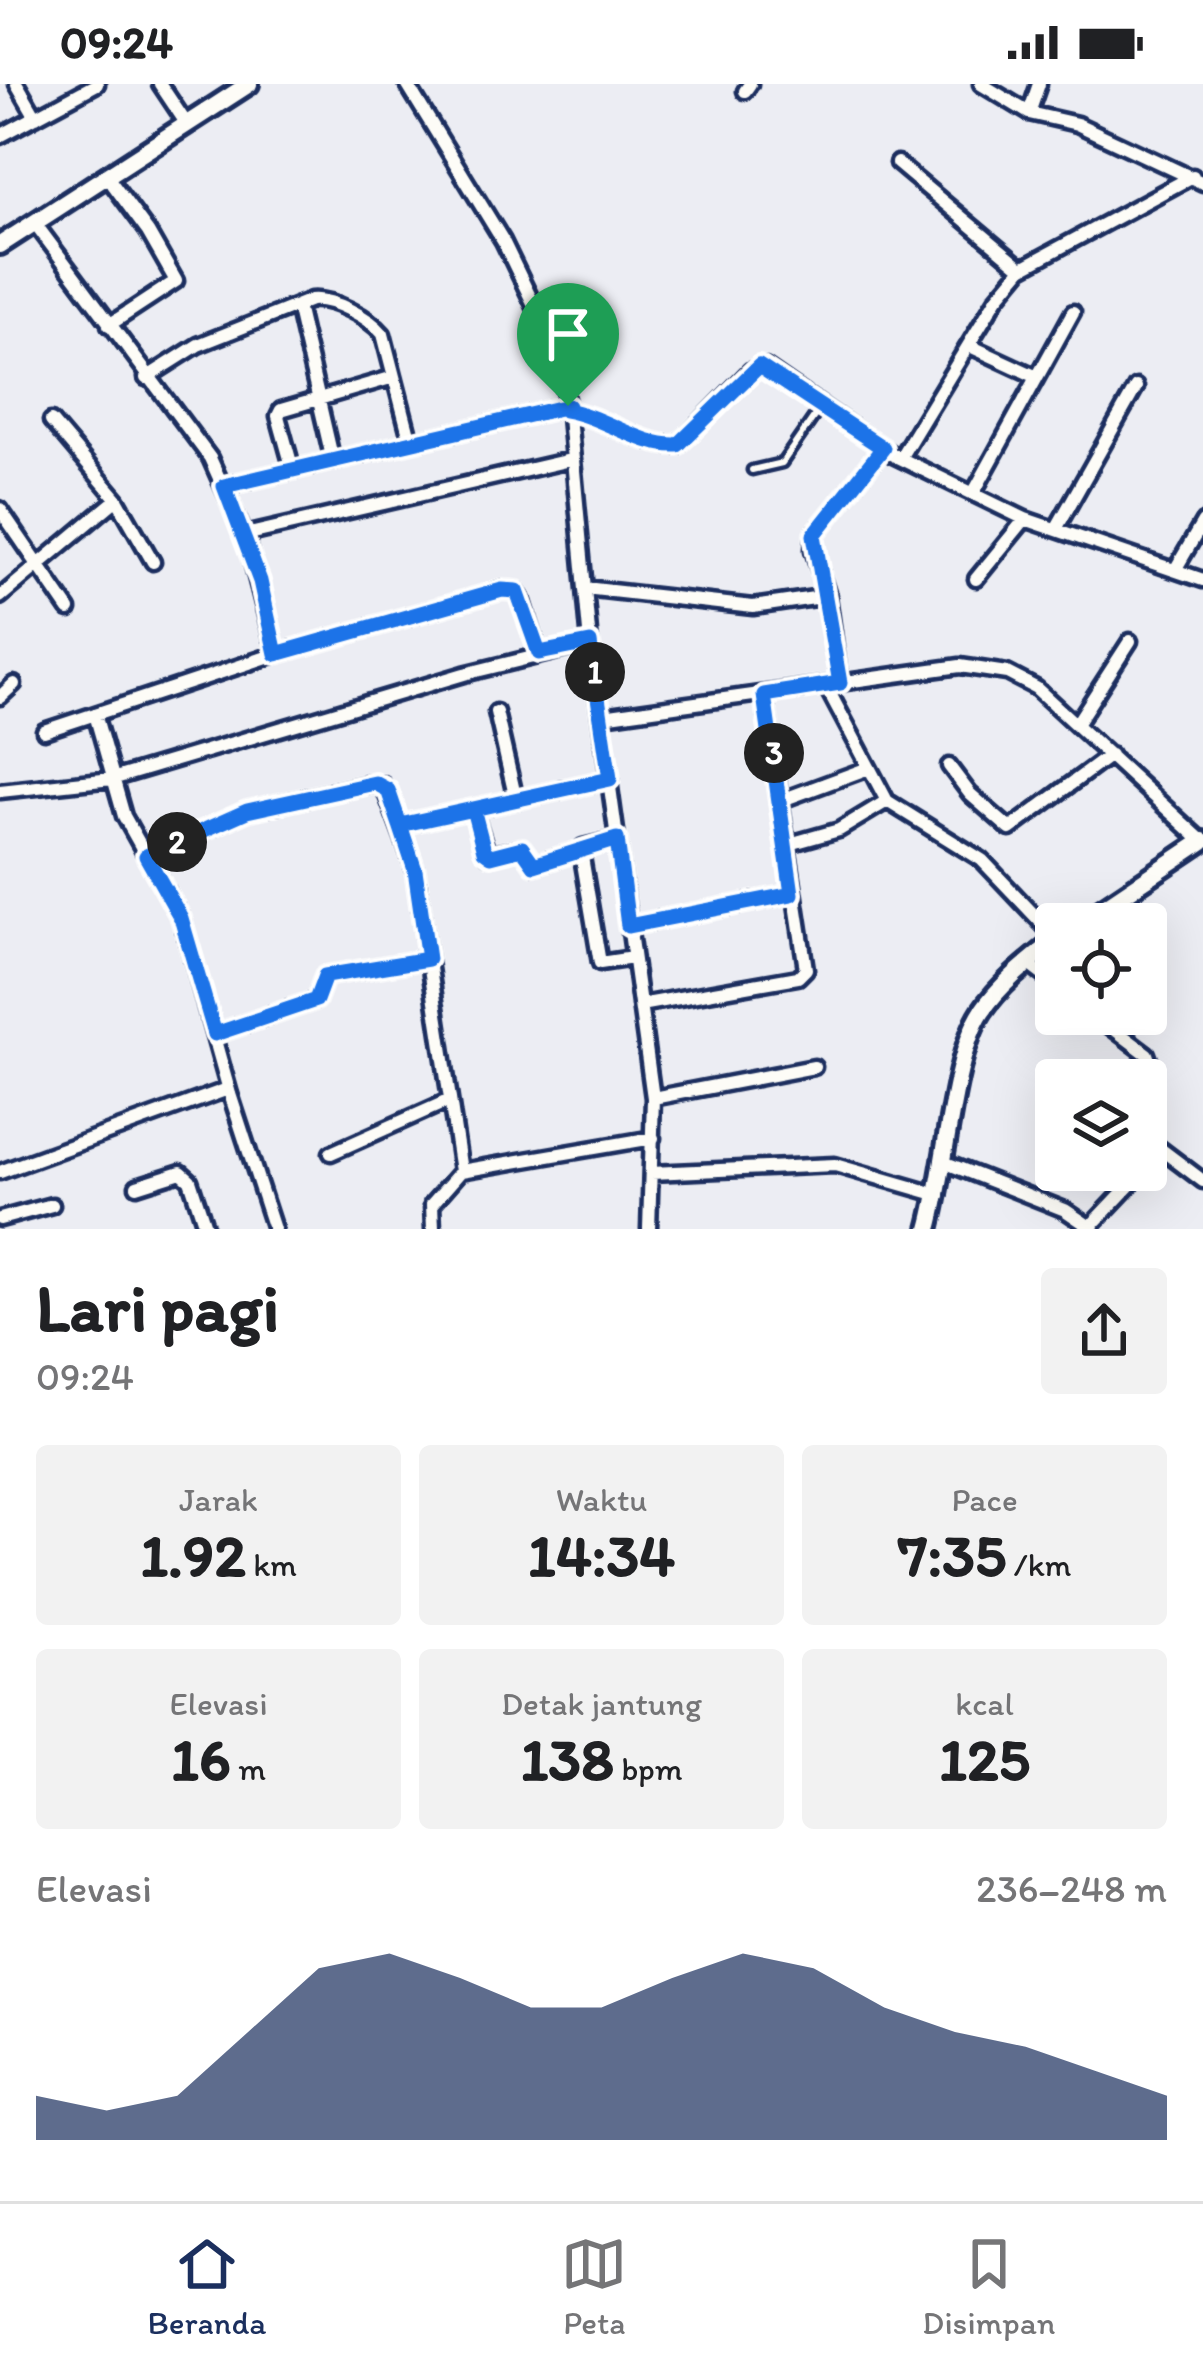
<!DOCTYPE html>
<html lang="id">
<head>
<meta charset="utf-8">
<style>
	body { margin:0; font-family:Itim,sans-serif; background:#f2f2f2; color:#202124; height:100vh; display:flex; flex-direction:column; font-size:45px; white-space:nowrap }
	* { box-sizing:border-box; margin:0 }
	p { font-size:39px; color:#757577 }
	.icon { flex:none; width:66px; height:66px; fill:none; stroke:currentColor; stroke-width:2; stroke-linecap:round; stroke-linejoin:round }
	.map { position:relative; height:1145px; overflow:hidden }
	.side { display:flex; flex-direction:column; background:#fff; flex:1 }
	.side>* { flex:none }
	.buttons { position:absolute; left:1035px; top:819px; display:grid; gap:24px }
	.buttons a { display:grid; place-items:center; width:132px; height:132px; border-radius:12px; background:#fff; box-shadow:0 12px 48px #0002; font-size:60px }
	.pin { position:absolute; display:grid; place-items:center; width:102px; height:102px; color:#fff; margin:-123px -51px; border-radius:50% 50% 50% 0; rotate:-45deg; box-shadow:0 0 12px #0007 }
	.pin .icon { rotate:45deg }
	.km { position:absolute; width:60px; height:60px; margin:-30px; border-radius:50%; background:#222; color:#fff; font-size:33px; line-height:60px; text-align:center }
	.round { display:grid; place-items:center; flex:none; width:126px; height:126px; border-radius:12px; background:#f2f2f2 }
	.summary { display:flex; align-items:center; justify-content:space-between; height:204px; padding:0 36px }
	h1 { font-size:66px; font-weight:700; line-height:90px }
	.metrics { display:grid; grid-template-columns:repeat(3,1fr); gap:18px; height:204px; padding:12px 36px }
	.metrics div { display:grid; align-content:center; border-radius:12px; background:#f2f2f2; text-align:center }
	.metrics b { font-size:60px; font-weight:700 }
	.metrics small { font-size:33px; font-weight:400 }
	.metrics p { font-size:33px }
	.chart { height:336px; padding:24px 36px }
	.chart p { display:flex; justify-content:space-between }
	.chart svg { width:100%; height:216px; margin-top:12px; fill:#1b2f5e; opacity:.7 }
	.status { display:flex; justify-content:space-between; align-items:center; height:84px; padding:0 60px; background:#fff; direction:ltr }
	.status svg { height:33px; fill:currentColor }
	.menu { display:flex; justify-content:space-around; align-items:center; height:168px; border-top:3px solid #e0e0e0; background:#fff; font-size:33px; color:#757577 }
	.menu a { display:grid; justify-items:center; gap:6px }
	.menu .selected { color:#1b2f5e }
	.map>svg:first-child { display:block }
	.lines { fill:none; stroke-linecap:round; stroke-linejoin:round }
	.lane-casing { stroke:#1b2f5e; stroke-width:15 }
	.street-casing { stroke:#1b2f5e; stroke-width:21 }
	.secondary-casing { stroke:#1b2f5e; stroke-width:26 }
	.lane { stroke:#fdfcf7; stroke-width:6 }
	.street { stroke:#fdfcf7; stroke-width:12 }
	.secondary { stroke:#fdfcf7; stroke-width:16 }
	.route-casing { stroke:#fff; stroke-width:24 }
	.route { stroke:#1a73e8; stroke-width:15 }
</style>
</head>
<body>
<div class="status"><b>09:24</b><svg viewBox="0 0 49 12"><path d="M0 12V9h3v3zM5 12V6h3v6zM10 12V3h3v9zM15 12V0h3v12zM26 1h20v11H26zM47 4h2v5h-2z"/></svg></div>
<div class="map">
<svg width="1203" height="1145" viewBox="0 0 1203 1145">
	<rect width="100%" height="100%" fill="#ecedf3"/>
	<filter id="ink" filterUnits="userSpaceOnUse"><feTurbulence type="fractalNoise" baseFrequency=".00833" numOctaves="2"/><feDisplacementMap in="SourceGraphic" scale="24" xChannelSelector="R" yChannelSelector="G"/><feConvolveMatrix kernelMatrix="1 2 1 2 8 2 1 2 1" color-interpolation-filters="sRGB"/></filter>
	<g filter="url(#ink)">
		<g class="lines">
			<defs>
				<path id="lane" d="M752,386L782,379L820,324"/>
				<path id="street" d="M17,0L36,33
					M160,0L186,39
					M407,0L503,157L549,252L568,322L590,559L653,1014L649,1145
					M981,0L1029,29L1077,40L1203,99
					M745,7L750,0
					M1029,29L1039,0
					M0,52L97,0
					M897,79L1022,184
					M106,91L148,148L176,197L109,241
					M34,138L210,374L246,454L276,570
					M297,222L333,377
					M970,262L1037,293
					M146,294L198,261L311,216C333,214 369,233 383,250L411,358
					M565,326C603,332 640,363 678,361L750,287L765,283L893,371L1025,435L1203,496
					M51,337L117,415L153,478
					M900,374L997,214L1022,184L1193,92
					M293,386L278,332L281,326L394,293
					M224,402L567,322
					M974,408L1073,228
					M0,425L69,526
					M1056,445L1136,303
					M245,451L570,376
					M1175,486L1203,438
					M976,495L1025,435
					M585,504L753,523L828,512
					M0,513L117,415
					M840,599L828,512L813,466L814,451L883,364
					M826,602L887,717L982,776L1056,854
					M0,613L14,600
					M496,628L516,716
					M95,630L124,732L181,834L230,1010L274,1145
					M603,632L960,582L1007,589L1036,604L1203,758
					M1077,639L1130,557
					M44,647L276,570L502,506L517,507L522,514L539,569
					M949,682L970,710L1010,745L1110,671
					M0,707L112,695L464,590L590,559
					M782,716L866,685
					M473,725L488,771L522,764L534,781L581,766
					M400,741L610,695
					M617,755L583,763L582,773L600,879L633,874
					M786,761L839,746L887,717
					M146,772L247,727L367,700L383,701L415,786L461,1087
					M628,842L792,810
					M1027,879L1056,901
					M640,921L798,893L806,885L764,611
					M1094,930L1147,970L1152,984L1146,997
					M215,950L316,916L325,892L428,875
					M653,1014L814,983
					M1146,1054L1203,1097
					M331,1069L450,1016
					M946,1079L1065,1126L1093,1145
					M0,1088L228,1005
					M651,1089L835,1081L939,1111
					M137,1102L181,1088L190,1096L206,1145
					M0,1135L52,1121
					M1090,1143L1144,1086
					M433,1145L432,1120L461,1087L653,1054"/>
				<path id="secondary" d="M0,161L249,0
					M1079,840L1203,757
					M929,1145C946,1086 952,973 982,927C1001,899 1030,877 1056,856"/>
			</defs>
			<!-- lane casing -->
			<use href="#lane" class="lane-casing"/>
			<!-- street casing -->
			<use href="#street" class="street-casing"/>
			<!-- secondary casing -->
			<use href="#secondary" class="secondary-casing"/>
			<!-- lane -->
			<use href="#lane" class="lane"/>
			<!-- street -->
			<use href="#street" class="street"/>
			<!-- secondary -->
			<use href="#secondary" class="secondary"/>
		</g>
	</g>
	<g class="lines" filter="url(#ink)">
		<defs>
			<path id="route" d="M568,322L224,402L260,497L276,570L502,506L517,507L539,569L590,559L610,695C540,711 470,726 400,741L415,786L428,875L325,892L316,916L215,950L181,834L146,772L247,727L375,699L388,706L400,741L473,725L484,767L491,772L522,764L534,781L617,755L628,842L792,810L764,611L840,599L814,451L883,364L759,282L678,361C641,363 603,332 565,326L568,322"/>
		</defs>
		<!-- route casing -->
		<use href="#route" class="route-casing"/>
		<!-- route -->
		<use href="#route" class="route"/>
	</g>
</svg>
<div class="buttons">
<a><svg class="icon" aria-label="locate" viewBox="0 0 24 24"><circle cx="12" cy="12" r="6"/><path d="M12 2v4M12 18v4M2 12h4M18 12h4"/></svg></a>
<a><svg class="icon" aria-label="layers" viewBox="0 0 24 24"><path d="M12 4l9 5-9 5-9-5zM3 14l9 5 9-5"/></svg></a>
</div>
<div class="pin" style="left:568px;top:322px;background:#1e9e55"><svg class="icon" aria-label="arrive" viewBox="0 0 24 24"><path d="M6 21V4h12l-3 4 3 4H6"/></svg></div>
<b class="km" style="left:595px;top:588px">1</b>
<b class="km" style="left:177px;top:758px">2</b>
<b class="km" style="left:774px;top:669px">3</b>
</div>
<section class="side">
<div class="summary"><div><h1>Lari pagi</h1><p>09:24</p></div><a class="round"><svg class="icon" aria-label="share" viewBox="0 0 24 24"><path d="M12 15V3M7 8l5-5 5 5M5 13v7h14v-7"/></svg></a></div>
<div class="metrics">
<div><p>Jarak</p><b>1.92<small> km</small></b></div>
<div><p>Waktu</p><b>14:34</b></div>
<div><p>Pace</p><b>7:35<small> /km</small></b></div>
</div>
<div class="metrics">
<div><p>Elevasi</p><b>16<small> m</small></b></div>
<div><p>Detak jantung</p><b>138<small> bpm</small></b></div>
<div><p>kcal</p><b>125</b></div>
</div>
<div class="chart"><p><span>Elevasi</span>236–248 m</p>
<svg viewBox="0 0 160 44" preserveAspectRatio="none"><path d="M0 44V35L10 38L20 35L30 22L40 9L50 6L60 11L70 17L80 17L90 11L100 6L110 9L120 17L130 22L140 25L150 30L160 35V44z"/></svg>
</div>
</section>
<nav class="menu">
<a class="selected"><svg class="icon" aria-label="home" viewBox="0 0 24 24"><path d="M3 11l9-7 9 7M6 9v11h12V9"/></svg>Beranda</a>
<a><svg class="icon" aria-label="map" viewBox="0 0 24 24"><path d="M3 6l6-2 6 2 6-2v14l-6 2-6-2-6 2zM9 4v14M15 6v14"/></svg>Peta</a>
<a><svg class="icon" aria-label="saved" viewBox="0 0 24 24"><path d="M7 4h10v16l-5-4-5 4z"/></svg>Disimpan</a>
</nav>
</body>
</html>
